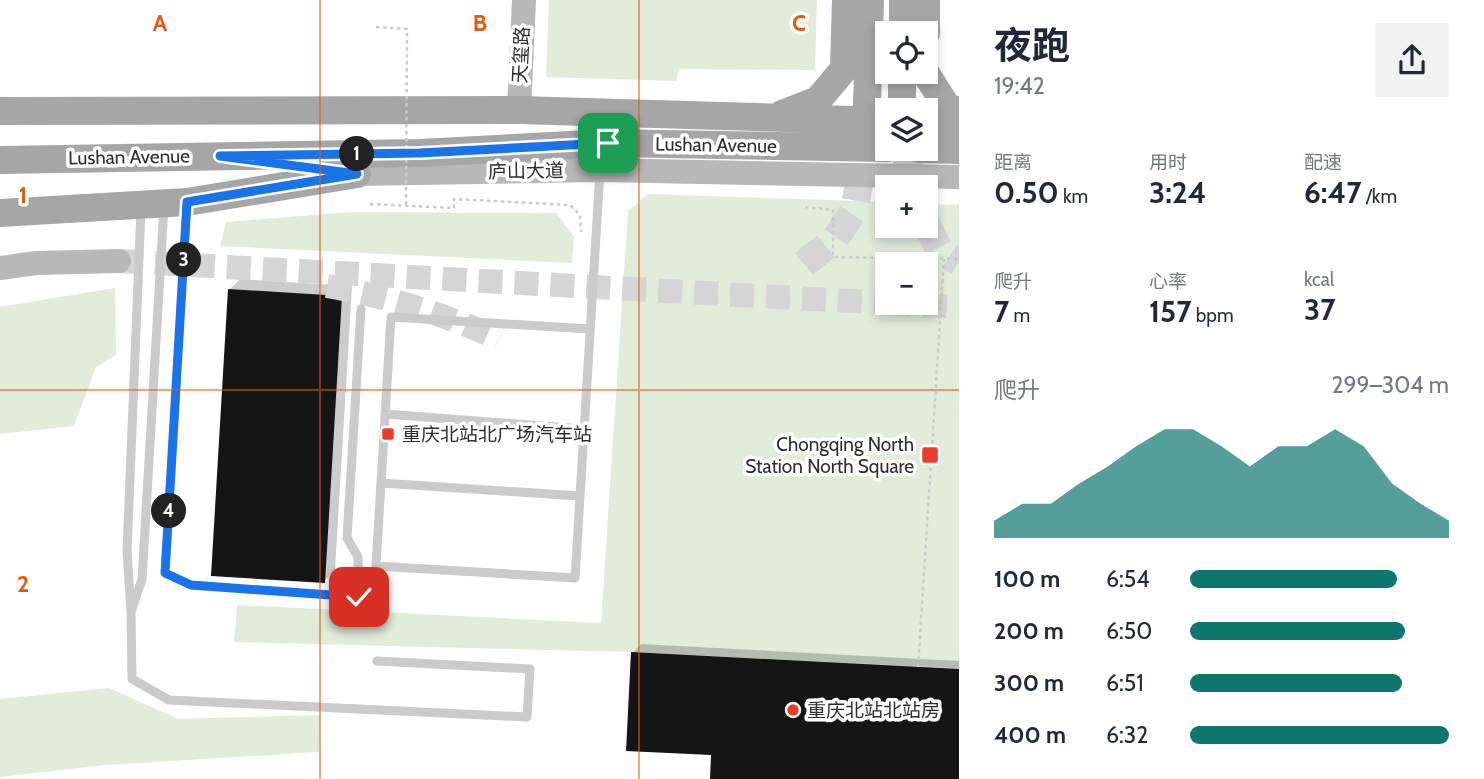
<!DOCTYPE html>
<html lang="zh">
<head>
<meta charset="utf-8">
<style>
	body { margin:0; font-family:Cabin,"Noto Sans SC",sans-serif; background:#f2f2f3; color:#1f2937; height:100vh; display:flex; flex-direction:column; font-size:26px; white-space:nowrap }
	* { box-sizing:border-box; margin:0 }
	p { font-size:23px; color:#747a83 }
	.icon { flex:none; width:38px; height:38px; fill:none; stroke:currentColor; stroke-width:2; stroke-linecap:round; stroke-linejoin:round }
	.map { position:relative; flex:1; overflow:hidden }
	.side { display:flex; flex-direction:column; background:#fff; width:525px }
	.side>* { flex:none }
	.tools { position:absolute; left:875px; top:21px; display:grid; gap:14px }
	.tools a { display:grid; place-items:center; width:63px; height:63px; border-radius:0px; background:#fff; box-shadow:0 4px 10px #0003; font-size:35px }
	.pin { position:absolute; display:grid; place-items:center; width:60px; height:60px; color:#fff; margin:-30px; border-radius:14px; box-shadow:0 4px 10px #0006 }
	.km { position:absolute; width:35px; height:35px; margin:-18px; border-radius:50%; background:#222; color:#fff; font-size:19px; line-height:35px; text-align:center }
	.round { display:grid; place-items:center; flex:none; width:74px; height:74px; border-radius:0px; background:#f2f2f3 }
	.overview { display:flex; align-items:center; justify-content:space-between; height:119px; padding:0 35px }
	h1 { font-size:38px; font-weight:700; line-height:52px }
	.stats { display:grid; grid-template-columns:repeat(3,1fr); gap:10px; height:119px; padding:7px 35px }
	.stats div { display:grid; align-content:center }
	.stats b { font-size:30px; font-weight:700 }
	.stats small { font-size:19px; font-weight:400 }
	.stats p { font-size:19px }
	.chart { height:196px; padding:14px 35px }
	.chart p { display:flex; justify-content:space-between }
	.chart svg { width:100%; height:126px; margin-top:7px; fill:#0f766e; opacity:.7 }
	ul { padding:0 35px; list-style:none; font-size:23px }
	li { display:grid; grid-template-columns:112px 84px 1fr; align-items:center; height:52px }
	li i { height:18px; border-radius:9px; background:#0f766e }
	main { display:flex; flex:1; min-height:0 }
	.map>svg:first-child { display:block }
	.green { fill:#e1ecdb; fill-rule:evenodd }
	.shadow { fill:#0003 }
	.building { fill:#151515 }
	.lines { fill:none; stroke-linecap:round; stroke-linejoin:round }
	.secondary-tunnel { stroke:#d5d5d5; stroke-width:24; stroke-dasharray:24 12; stroke-linecap:butt }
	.primary-tunnel { stroke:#d5d5d5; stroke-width:28; stroke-dasharray:28 14; stroke-linecap:butt }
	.path { stroke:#cbcbcb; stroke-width:2.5; stroke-dasharray:3.5 3.5; stroke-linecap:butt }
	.lane { stroke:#cbcbcb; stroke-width:9 }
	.secondary { stroke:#b8b8b8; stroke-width:24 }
	.primary { stroke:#a6a6a6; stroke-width:28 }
	.path-bridge { stroke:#cbcbcb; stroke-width:2.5; stroke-dasharray:3.5 3.5; stroke-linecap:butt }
	.route-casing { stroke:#fff; stroke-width:14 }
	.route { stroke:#1a73e8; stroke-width:9 }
	.grid { fill:none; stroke:#e8590c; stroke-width:2; stroke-opacity:0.55 }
	.poi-dot { fill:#ea3e2b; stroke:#fff; stroke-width:2.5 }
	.labels { text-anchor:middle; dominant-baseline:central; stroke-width:7; stroke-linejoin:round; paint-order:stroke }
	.street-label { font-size:19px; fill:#2e2e2e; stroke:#fff }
	.poi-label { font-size:19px; fill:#2e2e2e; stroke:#fff; text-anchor:start }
	.grid-label { font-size:23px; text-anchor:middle; font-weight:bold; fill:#e8590c; stroke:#fff; stroke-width:7; stroke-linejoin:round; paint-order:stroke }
</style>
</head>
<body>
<main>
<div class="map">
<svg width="959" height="779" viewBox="0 0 959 779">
	<rect width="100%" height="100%" fill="#fff"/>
	<!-- green -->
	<path class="green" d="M549,0H817L815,70L678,69L677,81L546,77Z
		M648,194L887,202V226H926V204L959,205V668L631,652L234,642L237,605L601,623L628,211ZM926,264V303H887V264Z
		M352,212L556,213L574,237L572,263L220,246L226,222Z
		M115,288L116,355L96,367L74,426L0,434V307Z
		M109,688L178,719L320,715L319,752L105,765L0,777V699Z"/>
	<!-- shadow -->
	<path class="shadow" d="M240,279L352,286L335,570L324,581L229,290Z
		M641,644L959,661V779H712L713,754L633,653Z"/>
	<!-- building -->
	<path class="building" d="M228,289L342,296L325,583L211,576Z
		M631,652L959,669V779H710L711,755L626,751Z"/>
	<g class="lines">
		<!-- secondary-tunnel -->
		<path class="secondary-tunnel" d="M119,261L887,303
			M327,286C385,296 445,314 499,339
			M887,303L959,307"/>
		<!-- primary-tunnel -->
		<path class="primary-tunnel" d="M905,149L913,187
			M926,223L939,249L959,262
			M804,264L835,239L854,211L865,150"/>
		<!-- path -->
		<path class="path" d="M370,204L454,208V199L570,205L580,215L581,232
			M805,207L833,210V257L959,259
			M918,667L944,259"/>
		<!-- lane -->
		<path class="lane" d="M187,204L165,573L191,585L359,597L358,557L347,538L361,309
			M141,209L127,551L131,612L142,579L164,206
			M590,329L391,317L376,566L575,578L600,171
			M385,414L584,429
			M381,483L580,496
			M131,612L132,679L169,700L527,717L530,669L377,661"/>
		<!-- secondary -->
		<path class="secondary" d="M519,110L524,0
			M339,172L357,174L600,170L959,177
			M0,268L36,263L119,261"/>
		<!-- primary -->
		<path class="primary" d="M903,33V0
			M926,33V0
			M925,72L947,107L959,111
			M902,105V72
			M867,106L870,0
			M0,111L519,110L887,121
			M782,114L818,100L844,69L846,0
			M926,122L959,123
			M920,149L959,150
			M0,160L420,153L608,143L887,148
			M0,213L187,202L357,174"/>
		<!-- path-bridge -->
		<path class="path-bridge" d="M376,27L407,29L406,205"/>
	</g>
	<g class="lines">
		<defs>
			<path id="route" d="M359,597L191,585L165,573L187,202L357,174L220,156L420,153L608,143"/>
		</defs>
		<!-- route casing -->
		<use href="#route" class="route-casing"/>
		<!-- route -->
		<use href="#route" class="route"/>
	</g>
	<!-- grid -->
	<path class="grid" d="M320,0V779M639,0V779M0,390H959"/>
	<!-- markers -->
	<g class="poi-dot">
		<rect x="381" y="427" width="14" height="14" rx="3.5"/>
		<rect x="921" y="446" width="18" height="18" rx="3.5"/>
		<circle cx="793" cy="710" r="7"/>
	</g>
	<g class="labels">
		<!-- street labels -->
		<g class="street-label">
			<text transform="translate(521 55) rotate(-87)">天玺路</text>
			<text transform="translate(716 145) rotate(1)">Lushan Avenue</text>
			<text transform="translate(129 157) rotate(-1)">Lushan Avenue</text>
			<text transform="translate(526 171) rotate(-1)">庐山大道</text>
		</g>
		<!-- poi labels -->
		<g class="poi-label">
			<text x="402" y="434">重庆北站北广场汽车站</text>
			<text x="914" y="444" text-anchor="end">Chongqing North<tspan x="914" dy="22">Station North Square</tspan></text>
			<text x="807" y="710">重庆北站北站房</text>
		</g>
	</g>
	<g class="grid-label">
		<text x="160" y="31">A</text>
		<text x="480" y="31">B</text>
		<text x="799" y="31">C</text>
		<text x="23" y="203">1</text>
		<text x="23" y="592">2</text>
	</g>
</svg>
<div class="tools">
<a><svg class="icon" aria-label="locate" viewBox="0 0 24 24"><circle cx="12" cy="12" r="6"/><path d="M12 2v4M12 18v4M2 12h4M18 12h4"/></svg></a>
<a><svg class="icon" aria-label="layers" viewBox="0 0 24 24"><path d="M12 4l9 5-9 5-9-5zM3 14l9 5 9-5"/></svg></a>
<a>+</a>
<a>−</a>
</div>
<div class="pin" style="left:608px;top:143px;background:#1e9e55"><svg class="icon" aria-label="arrive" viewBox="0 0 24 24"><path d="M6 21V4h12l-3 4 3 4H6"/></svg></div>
<div class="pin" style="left:359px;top:597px;background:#d93025"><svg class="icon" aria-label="check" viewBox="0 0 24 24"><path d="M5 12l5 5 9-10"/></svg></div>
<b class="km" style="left:357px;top:154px">1</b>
<b class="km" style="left:184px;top:260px">3</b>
<b class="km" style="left:169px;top:511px">4</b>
</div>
<section class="side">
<div class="overview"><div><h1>夜跑</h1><p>19:42</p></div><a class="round"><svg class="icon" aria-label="share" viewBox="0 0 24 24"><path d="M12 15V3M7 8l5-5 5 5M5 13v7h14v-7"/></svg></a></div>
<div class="stats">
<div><p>距离</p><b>0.50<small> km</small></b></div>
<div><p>用时</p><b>3:24</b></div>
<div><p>配速</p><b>6:47<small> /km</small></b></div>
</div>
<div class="stats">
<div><p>爬升</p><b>7<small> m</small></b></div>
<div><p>心率</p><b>157<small> bpm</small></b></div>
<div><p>kcal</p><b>37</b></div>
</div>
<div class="chart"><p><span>爬升</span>299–304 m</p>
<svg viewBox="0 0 160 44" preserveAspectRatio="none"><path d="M0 44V38L10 32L20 32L30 25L40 19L50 12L60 6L70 6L80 12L90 19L100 12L110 12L120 6L130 12L140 25L150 32L160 38V44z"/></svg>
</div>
<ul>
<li><b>100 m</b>6:54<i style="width:80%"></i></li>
<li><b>200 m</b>6:50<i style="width:83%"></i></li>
<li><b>300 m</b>6:51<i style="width:82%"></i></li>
<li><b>400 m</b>6:32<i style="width:100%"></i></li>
</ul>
</section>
</main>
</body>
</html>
